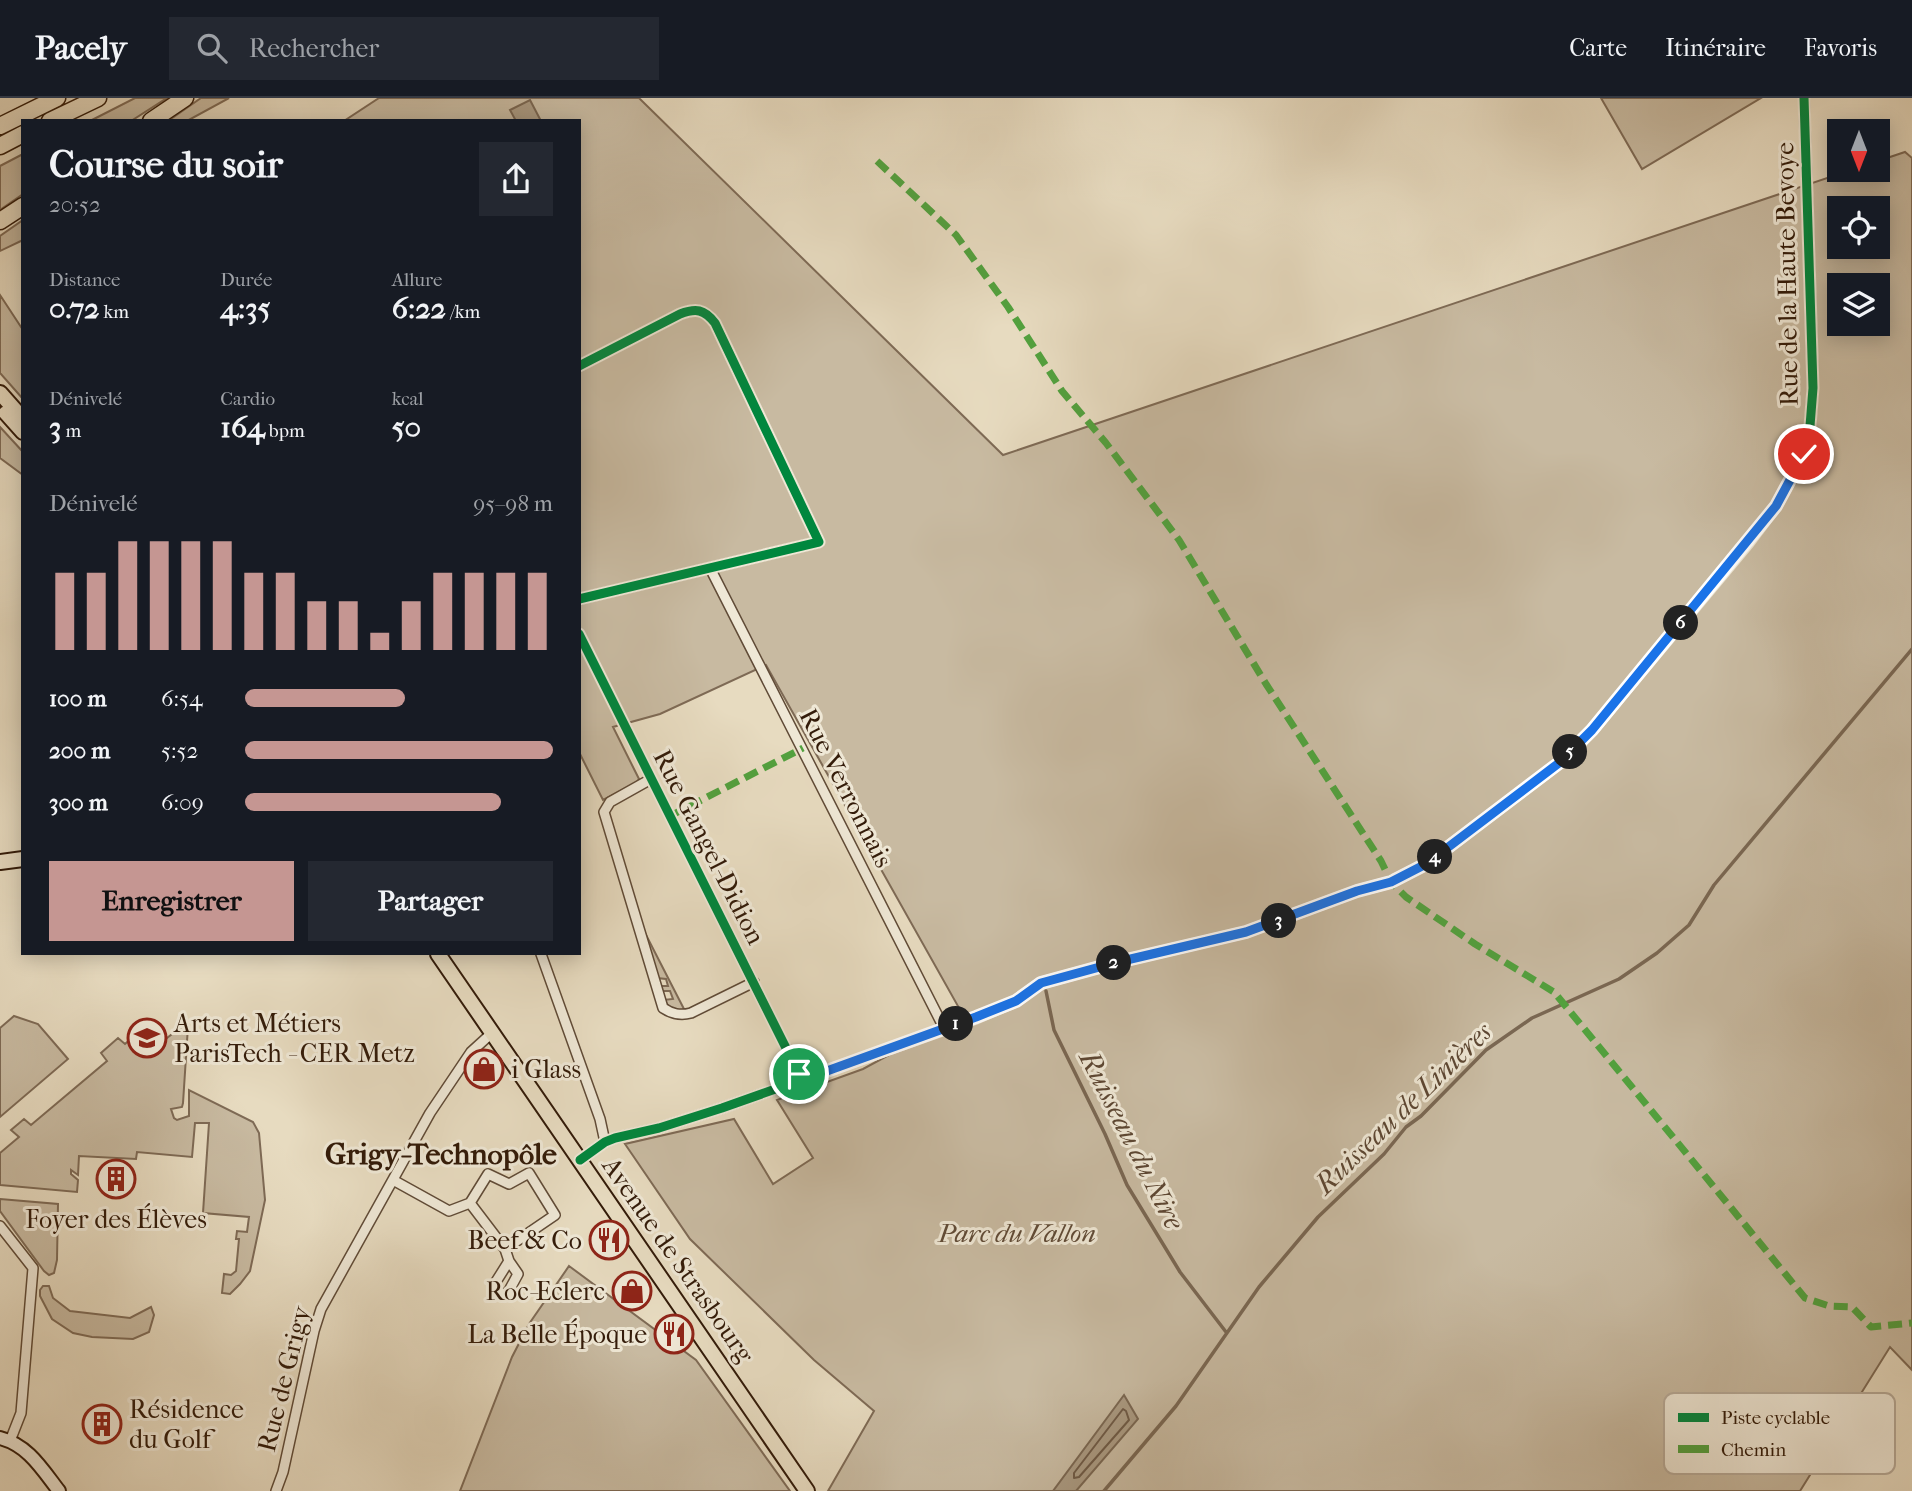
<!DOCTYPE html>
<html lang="fr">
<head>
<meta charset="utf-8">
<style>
	body { margin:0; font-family:"IM FELL French Canon",serif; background:#242831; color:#f1f3f6; height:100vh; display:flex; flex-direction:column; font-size:26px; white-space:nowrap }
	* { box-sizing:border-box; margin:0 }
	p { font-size:23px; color:#9ea1a6 }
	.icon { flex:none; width:38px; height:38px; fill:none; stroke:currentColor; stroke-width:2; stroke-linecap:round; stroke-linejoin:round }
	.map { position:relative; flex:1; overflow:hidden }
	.details { position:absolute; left:21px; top:21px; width:560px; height:836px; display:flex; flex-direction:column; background:#171b24; border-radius:0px; box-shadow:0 4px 18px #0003 }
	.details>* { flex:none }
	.needle { width:46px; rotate:180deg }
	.buttons { position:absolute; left:1827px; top:21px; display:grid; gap:14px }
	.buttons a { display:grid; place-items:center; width:63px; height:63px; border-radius:0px; background:#171b24; box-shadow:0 4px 18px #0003; font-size:35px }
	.pin { position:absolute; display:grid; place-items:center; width:60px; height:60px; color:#fff; margin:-30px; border:4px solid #fff; border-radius:50%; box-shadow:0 2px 7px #0007 }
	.km { position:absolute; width:35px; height:35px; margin:-18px; border-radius:50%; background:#222; color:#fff; font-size:19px; line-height:35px; text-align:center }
	.round { display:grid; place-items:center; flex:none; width:74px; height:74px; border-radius:0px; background:#242831 }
	.head { display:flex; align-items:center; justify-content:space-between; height:119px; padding:0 28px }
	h1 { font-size:38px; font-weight:800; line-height:52px }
	.figures { display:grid; grid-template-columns:repeat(3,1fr); gap:10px; height:119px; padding:7px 28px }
	.figures div { display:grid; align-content:center }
	.figures b { font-size:30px; font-weight:800 }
	.figures small { font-size:19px; font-weight:400 }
	.figures p { font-size:19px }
	.chart { height:196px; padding:14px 28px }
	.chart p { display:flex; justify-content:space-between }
	.chart svg { width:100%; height:126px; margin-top:7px; stroke:#c59692; stroke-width:6 }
	.cta { display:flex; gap:14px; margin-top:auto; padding:14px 28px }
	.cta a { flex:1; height:80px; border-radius:0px; background:#c59692; color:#111; font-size:28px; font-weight:800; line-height:80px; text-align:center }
	.cta a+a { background:#242831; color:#f1f3f6 }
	ul { padding:0 28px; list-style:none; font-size:23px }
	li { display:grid; grid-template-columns:112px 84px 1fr; align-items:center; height:52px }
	li i { height:18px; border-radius:9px; background:#c59692 }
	header { display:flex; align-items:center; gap:42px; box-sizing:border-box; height:98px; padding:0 35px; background:#171b24; border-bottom:2px solid #363941 }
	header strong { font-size:33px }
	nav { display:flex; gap:38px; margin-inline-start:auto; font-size:24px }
	.search { width:490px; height:63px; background:#242831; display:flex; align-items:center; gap:18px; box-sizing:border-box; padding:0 24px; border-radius:0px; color:#9ea1a6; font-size:26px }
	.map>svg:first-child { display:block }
	.green { fill:#c8baa1; stroke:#7e6a55; stroke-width:2; fill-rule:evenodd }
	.water { fill:#aa9a82; stroke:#7a6752; stroke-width:2 }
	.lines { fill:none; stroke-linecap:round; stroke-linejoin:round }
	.shore { stroke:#6e5a46; stroke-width:2 }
	.stream { stroke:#7a6752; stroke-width:3.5 }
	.street-casing { stroke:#604b37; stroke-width:12 }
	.secondary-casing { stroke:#331b09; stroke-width:16 }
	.primary-casing { stroke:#331b09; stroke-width:18 }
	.highway-casing { stroke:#331b09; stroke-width:19 }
	.street { stroke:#efe8d6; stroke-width:9 }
	.secondary { stroke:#efe8d6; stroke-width:12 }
	.primary { stroke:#e7dbc0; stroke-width:14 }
	.highway { stroke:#e7dbc0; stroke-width:16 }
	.quiet { stroke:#52a13e; stroke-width:7; stroke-dasharray:14 7; stroke-linecap:butt }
	.cycleway-casing { stroke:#efe8d6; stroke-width:13 }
	.cycleway { stroke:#00873e; stroke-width:9 }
	.route-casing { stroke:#fff; stroke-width:14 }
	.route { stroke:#1a73e8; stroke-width:9 }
	.labels { text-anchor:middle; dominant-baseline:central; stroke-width:6; stroke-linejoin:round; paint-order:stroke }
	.street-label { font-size:26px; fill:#331b09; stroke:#efe8d6 }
	.poi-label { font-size:26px; fill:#331b09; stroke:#efe8d6; text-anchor:start }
	.park-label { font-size:26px; font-style:italic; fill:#604b37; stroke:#efe8d6 }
	.water-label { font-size:28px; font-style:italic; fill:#5d4733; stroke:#efe8d6 }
	.quarter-label { font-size:30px; font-weight:bold; fill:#331b09; stroke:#efe8d6 }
	.key { fill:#efe8d6; stroke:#b7aa98; stroke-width:2 }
	.key-label { font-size:19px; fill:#331b09 }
</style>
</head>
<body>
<header>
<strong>Pacely</strong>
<div class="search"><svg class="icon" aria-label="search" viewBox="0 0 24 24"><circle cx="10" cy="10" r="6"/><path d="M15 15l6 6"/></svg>Rechercher</div>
<nav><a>Carte</a><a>Itinéraire</a><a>Favoris</a></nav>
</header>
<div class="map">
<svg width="1912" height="1393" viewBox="0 0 1912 1393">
	<rect width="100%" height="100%" fill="#e7dbc0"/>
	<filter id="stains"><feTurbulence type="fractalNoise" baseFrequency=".00286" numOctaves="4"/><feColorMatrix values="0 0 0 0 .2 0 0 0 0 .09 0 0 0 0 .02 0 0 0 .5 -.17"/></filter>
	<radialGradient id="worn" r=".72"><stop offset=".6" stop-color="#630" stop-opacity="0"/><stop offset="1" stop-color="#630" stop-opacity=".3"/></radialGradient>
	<!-- green -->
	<path class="green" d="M135,0H167L131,23H90Z
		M201,0H229L187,23H168Z
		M379,0H639L1003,357L1851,72H1878V63L1905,54L1912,60V1272L1890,1249L1800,1393H828L874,1313L814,1262L690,1141L625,1046L734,1021L773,1086L813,1060L777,1002L863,971L963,917L766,567L660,616L613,629L639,681L636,685L603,702L579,654V23H344ZM1839,110H1878V149H1839ZM1839,187H1878V226H1839Z
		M1601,0H1761L1642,71Z
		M23,56V96L0,112V68Z
		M23,122V142L0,153V138Z
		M0,197L23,232V301L0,275Z
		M0,329L23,354V377L0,360Z
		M644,833L685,913L672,911L663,902L673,901L670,893H661L659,888H668L666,881L657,880Z
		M14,918L38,926L68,961L0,1019V930Z
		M185,926L188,928L183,1005L182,1009L171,1011L174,1020L177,1022L189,1018V992L253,1024L259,1035L265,1102L250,1173L240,1186L230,1196L222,1195L224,1176L231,1177L236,1173L239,1141H236L237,1133L247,1134L249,1119L203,1115L209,1025H195L192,1059L137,1054L136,1061L79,1058L78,1077L71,1072V1076L78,1082L77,1094L0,1087V1055L19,1039L11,1032L24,1021L31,1027L107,963L101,955L118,940L125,946L140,933L154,950Z
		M0,1101L58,1106L57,1162L54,1175L49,1177L44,1173L0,1113Z
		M569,1168L696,1262L790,1393H460L512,1259L529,1226Z
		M43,1188H49L53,1200L70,1213L130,1220L151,1209L154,1217L149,1234L133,1241L92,1239L73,1235L52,1221L40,1198V1192Z"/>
	<!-- water -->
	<path class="water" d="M530,2L541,23H516L510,12Z
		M1124,1297L1138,1321L1076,1393H1053Z"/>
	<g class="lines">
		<!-- shore -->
		<path class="shore" d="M1123,1311L1126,1313L1129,1322L1079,1379L1074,1380V1375Z"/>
		<!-- stream -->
		<path class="stream" d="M1046,893L1054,932L1105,1036L1127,1087L1180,1174L1226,1234
			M1104,1393L1176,1308L1259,1189L1318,1119L1384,1056L1406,1029L1421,1018L1486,952L1532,920L1619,881L1657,855L1689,827L1714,787L1912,551"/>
		<defs>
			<path id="street" d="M579,268L680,216C696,210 704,211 715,225L819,444L579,501
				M710,470L944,930
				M579,536L802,982
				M651,681L610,704L604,714L663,910C672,916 680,918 691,915L754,884
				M541,856L600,1021L605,1044
				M580,1062L605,1044L615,1040L659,1030L722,1010L976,920L1016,903L1041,885L1118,864L1246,834L1357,793L1391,784L1426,766L1559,665L1592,632L1748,445L1776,408L1804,356L1810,328L1813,290L1804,0
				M393,1082L449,1113L470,1105L488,1076L509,1086L529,1075L555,1117L505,1151L470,1105
				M0,1128L33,1170L21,1315L10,1343
				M505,1151L509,1163L492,1190L506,1198L518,1176L509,1163
				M276,1393L283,1374L314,1233L321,1211L430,1015L471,954L493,934"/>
			<path id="secondary" d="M0,1340C28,1347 42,1371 59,1393"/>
			<path id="primary" d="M0,295L23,321
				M6,315L23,334
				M0,764L23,761
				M438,856L807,1393"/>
			<path id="highway" d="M50,23L98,0
				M151,23L185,0
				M0,28L57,0
				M0,48L23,36
				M0,123L23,108"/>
		</defs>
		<!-- street casing -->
		<use href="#street" class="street-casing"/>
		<!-- secondary casing -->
		<use href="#secondary" class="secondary-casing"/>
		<!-- primary casing -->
		<use href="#primary" class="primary-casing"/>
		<!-- highway casing -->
		<use href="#highway" class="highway-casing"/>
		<!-- street -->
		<use href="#street" class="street"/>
		<!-- secondary -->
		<use href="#secondary" class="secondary"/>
		<!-- primary -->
		<use href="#primary" class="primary"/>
		<!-- highway -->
		<use href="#highway" class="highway"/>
		<!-- quiet -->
		<path class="quiet" d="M877,63L956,137L1008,209L1062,293L1106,345L1179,442L1266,586L1381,763L1391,784L1406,799L1475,846L1554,894L1805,1200L1829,1208L1852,1209L1871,1229L1912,1225
			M670,718L803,650"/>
		<defs>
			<path id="cycleway" d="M579,268L680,216C696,210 704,211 715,225L819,444L579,501
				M579,536L802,982
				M580,1062L605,1044L615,1040L659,1030L722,1010L976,920L1016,903L1041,885L1118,864L1246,834L1357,793L1391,784L1426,766L1559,665L1592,632L1748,445L1776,408L1804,356L1810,328L1813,290L1804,0"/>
		</defs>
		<!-- cycleway casing -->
		<use href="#cycleway" class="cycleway-casing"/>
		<!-- cycleway -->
		<use href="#cycleway" class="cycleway"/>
	</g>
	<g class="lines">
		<defs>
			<path id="route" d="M799,976L802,982L976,919L1016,903L1041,885L1118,864L1246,834L1357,793L1391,784L1426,766L1559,665L1592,632L1776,408L1804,356"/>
		</defs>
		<!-- route casing -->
		<use href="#route" class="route-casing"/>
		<!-- route -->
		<use href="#route" class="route"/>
	</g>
	<!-- icons -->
	<defs>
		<symbol id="university-ring" viewBox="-11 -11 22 22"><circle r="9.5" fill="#efe8d6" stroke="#8f2418" stroke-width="1.5"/><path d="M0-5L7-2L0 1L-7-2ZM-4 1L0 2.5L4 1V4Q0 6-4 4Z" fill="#8f2418"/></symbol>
		<symbol id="shop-ring" viewBox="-11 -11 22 22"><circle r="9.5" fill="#efe8d6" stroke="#8f2418" stroke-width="1.5"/><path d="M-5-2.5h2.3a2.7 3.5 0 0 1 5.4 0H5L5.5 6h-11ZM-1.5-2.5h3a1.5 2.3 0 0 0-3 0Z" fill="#8f2418"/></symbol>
		<symbol id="building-ring" viewBox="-11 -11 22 22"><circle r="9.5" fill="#efe8d6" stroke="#8f2418" stroke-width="1.5"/><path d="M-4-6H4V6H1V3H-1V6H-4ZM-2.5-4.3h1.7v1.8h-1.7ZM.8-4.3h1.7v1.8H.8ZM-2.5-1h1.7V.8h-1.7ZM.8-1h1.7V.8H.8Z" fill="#8f2418"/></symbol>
		<symbol id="restaurant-ring" viewBox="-11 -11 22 22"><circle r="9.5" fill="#efe8d6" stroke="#8f2418" stroke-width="1.5"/><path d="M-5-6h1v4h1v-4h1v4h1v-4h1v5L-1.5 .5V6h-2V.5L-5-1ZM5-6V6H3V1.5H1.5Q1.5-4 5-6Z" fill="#8f2418"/></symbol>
	</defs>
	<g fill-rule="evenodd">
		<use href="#university-ring" x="125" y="918" width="44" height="44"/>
		<use href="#shop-ring" x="462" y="949" width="44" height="44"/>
		<use href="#building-ring" x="94" y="1059" width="44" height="44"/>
		<use href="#restaurant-ring" x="587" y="1120" width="44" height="44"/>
		<use href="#shop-ring" x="610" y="1171" width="44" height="44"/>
		<use href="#restaurant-ring" x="652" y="1214" width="44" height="44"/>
		<use href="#building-ring" x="80" y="1304" width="44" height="44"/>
	</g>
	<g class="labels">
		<!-- street labels -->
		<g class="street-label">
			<text transform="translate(1787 176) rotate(-91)">Rue de la Haute Bevoye</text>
			<text transform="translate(846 690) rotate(63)">Rue Verronnais</text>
			<text transform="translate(709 749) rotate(63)">Rue Gangel-Didion</text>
			<text transform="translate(678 1162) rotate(55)">Avenue de Strasbourg</text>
			<text transform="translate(284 1281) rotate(-76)">Rue de Grigy</text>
		</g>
		<!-- poi labels -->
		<g class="poi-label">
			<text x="174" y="925">Arts et Métiers<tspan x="174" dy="30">ParisTech - CER Metz</tspan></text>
			<text x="511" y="971">i Glass</text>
			<text x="116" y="1121" text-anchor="middle">Foyer des Élèves</text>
			<text x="582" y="1142" text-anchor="end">Beef &amp; Co</text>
			<text x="605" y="1193" text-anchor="end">Roc-Eclerc</text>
			<text x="647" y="1236" text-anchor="end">La Belle Époque</text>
			<text x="129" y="1311">Résidence<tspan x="129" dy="30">du Golf</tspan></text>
		</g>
		<!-- park labels -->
		<g class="park-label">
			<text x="1017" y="1135">Parc du Vallon</text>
		</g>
		<!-- water labels -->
		<g class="water-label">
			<text transform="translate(1403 1010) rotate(-44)">Ruisseau de Linières</text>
			<text transform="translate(1132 1042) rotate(63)">Ruisseau du Nire</text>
		</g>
		<!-- quarter labels -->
		<g class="quarter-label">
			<text x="441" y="1056">Grigy-Technopôle</text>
		</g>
	</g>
	<!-- legend -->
	<rect x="1664" y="1295" width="231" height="81" rx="10" class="key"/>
	<rect x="1678" y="1315" width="31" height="9" fill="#00873e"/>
	<rect x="1678" y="1347" width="31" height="8" fill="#52a13e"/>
	<g class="key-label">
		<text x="1721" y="1326">Piste cyclable</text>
		<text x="1721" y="1358">Chemin</text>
	</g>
	<rect width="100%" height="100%" filter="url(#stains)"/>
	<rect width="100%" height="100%" fill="url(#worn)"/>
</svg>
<div class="buttons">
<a><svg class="needle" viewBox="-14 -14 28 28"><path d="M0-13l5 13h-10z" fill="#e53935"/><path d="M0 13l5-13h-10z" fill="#9ea1a6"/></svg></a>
<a><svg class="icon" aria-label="locate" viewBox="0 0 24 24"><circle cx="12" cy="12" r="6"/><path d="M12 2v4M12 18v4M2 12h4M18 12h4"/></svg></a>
<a><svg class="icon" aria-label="layers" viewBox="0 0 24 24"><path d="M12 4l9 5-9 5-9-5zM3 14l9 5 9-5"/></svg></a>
</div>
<div class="pin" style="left:799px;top:976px;background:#1e9e55"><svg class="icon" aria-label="arrive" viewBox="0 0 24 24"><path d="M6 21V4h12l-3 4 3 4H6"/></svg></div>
<div class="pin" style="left:1804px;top:356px;background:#d93025"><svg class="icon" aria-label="check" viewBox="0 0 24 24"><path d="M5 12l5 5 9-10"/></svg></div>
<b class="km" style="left:956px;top:926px">1</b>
<b class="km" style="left:1114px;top:865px">2</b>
<b class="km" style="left:1279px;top:823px">3</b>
<b class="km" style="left:1435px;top:759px">4</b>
<b class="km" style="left:1570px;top:654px">5</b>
<b class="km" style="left:1681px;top:525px">6</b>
<section class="details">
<div class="head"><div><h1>Course du soir</h1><p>20:52</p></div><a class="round"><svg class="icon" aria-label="share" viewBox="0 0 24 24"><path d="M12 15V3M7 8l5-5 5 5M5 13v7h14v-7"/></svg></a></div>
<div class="figures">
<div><p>Distance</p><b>0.72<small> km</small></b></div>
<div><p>Durée</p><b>4:35</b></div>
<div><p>Allure</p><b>6:22<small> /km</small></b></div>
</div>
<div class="figures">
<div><p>Dénivelé</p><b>3<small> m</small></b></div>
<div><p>Cardio</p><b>164<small> bpm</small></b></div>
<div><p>kcal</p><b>50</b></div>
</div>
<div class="chart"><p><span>Dénivelé</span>95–98 m</p>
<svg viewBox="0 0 160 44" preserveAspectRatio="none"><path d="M5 44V17M15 44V17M25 44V6M35 44V6M45 44V6M55 44V6M65 44V17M75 44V17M85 44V27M95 44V27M105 44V38M115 44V27M125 44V17M135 44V17M145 44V17M155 44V17"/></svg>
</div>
<ul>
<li><b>100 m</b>6:54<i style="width:52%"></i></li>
<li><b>200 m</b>5:52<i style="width:100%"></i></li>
<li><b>300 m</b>6:09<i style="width:83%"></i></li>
</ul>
<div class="cta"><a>Enregistrer</a><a>Partager</a></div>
</section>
</div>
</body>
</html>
